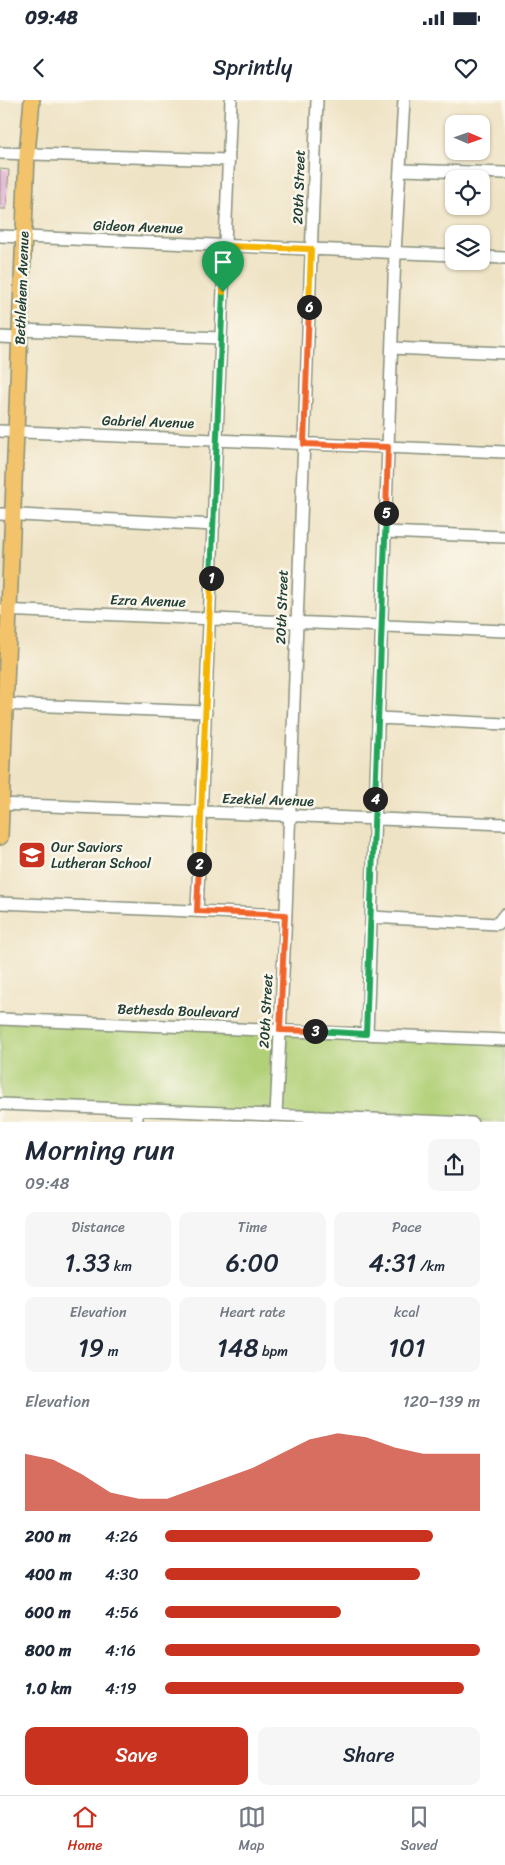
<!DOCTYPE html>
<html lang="en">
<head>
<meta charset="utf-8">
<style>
	body { margin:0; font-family:Sriracha,sans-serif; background:#f6f6f7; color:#1f2937; height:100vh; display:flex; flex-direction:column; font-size:19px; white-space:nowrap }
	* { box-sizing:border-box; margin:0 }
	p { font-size:16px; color:#747a83 }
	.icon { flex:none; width:28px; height:28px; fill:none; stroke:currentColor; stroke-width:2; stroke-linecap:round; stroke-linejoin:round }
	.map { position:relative; height:1022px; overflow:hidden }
	.details { display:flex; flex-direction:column; background:#fff; flex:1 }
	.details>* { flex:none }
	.needle { width:32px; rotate:92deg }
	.fabs { position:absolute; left:445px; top:15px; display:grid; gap:10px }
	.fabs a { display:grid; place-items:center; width:45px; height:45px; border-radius:10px; background:#fff; box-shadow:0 1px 4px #0004; font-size:25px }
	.pin { position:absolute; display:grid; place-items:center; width:42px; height:42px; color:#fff; margin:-51px -21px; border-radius:50% 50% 50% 0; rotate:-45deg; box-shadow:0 0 5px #0007 }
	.pin .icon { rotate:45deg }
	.km { position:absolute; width:25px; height:25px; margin:-12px; border-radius:50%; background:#222; color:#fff; font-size:14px; line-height:25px; text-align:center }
	.round { display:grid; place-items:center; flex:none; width:52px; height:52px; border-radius:10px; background:#f6f6f7 }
	.head { display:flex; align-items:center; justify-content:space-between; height:85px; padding:0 25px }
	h1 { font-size:28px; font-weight:600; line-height:38px }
	.stats { display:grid; grid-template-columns:repeat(3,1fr); gap:8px; height:85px; padding:5px 25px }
	.stats div { display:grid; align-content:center; border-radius:10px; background:#f6f6f7; text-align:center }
	.stats b { font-size:25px; font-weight:600 }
	.stats small { font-size:14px; font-weight:400 }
	.stats p { font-size:14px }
	.chart { height:140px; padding:10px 25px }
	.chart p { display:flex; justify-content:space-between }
	.chart svg { width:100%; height:90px; margin-top:5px; fill:#c8321e; opacity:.7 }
	.button { display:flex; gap:10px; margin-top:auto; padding:10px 25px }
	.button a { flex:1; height:58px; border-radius:10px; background:#c8321e; color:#fff; font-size:20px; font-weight:600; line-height:58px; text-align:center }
	.button a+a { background:#f6f6f7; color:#1f2937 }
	ul { padding:0 25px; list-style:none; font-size:16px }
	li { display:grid; grid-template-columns:80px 60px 1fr; align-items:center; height:38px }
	li i { height:12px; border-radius:6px; background:#c8321e }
	.status { display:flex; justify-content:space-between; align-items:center; height:35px; padding:0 25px; background:#fff; direction:ltr }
	.status svg { height:14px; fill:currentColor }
	header { display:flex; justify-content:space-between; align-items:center; height:65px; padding:0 25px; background:#fff; font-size:22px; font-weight:600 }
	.tabs { display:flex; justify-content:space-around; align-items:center; height:70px; border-top:1px solid #e0e1e3; background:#fff; font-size:14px; color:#747a83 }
	.tabs a { display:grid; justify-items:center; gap:2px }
	.tabs .active { color:#c8321e }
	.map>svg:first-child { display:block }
	.green { fill:#b1d077; stroke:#688656 }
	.building { fill:#e1add4 }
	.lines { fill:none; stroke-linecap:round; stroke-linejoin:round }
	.minor-casing { stroke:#87907c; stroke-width:14 }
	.major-casing { stroke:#87907c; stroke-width:18 }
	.minor { stroke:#fff; stroke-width:11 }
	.major { stroke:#f2c36a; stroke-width:15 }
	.split-1-casing { stroke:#fff; stroke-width:10 }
	.split-2-casing { stroke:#fff; stroke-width:10 }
	.split-3-casing { stroke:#fff; stroke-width:10 }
	.split-4-casing { stroke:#fff; stroke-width:10 }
	.split-5-casing { stroke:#fff; stroke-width:10 }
	.split-6-casing { stroke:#fff; stroke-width:10 }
	.split-7-casing { stroke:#fff; stroke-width:10 }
	.split-1 { stroke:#22a559; stroke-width:6 }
	.split-2 { stroke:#f5b400; stroke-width:6 }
	.split-3 { stroke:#f0652b; stroke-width:6 }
	.split-4 { stroke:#22a559; stroke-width:6 }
	.split-5 { stroke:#22a559; stroke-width:6 }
	.split-6 { stroke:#f0652b; stroke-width:6 }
	.split-7 { stroke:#f5b400; stroke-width:6 }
	.labels { text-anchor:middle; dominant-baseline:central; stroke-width:5; stroke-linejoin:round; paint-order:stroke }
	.street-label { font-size:14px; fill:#1f3d34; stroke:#fbf7ec }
	.poi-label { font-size:14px; fill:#1f3d34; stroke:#fbf7ec; text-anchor:start }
</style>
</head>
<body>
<div class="status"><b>09:48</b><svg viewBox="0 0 49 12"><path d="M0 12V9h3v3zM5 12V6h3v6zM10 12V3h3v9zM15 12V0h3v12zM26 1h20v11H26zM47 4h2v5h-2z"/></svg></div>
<header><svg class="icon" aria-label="back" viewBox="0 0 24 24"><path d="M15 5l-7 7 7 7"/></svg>Sprintly<svg class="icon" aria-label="heart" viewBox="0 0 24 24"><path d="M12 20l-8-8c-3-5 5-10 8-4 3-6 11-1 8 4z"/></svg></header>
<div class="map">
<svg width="505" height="1023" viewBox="0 0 505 1023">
	<rect width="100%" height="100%" fill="#fbf7ec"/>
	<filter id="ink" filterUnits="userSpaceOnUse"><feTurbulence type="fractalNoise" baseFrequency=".02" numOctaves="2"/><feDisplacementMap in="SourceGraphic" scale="10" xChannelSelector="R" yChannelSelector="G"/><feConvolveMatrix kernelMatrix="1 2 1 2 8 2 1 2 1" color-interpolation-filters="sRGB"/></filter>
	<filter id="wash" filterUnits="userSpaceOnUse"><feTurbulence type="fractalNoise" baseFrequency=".0096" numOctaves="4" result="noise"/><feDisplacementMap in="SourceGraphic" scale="20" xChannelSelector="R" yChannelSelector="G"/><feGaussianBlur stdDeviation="1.12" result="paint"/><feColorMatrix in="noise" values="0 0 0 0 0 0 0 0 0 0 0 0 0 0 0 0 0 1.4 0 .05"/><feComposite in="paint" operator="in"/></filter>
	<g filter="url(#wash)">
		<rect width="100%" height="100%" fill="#efe3c5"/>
		<!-- green -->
		<path class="green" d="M0,919L505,940V1022L0,1004Z"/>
		<g id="blocks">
			<!-- building -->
			<path class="building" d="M0,69L9,70L6,109H0Z"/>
		</g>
	</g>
	<g filter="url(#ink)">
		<use href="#blocks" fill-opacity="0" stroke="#87907c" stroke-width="1"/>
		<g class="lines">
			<defs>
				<path id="minor" d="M0,53L229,60
					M401,70L505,73
					M0,136L454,155
					M481,157L505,158
					M20,230L221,238
					M0,237L20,238
					M392,248L505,253
					M0,331L505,352
					M0,414L214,425
					M385,432L505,437
					M0,510L505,531
					M0,604L206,612
					M378,618L505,624
					M0,704L505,724
					M0,803L285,815
					M197,811L231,0
					M371,817L497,824L505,814
					M0,919L505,940
					M367,934L395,153L404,0
					M0,1004L472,1023
					M276,1015L286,812L317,0
					M137,1023V1010"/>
				<path id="major" d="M0,737L27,54L32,0"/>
			</defs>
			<!-- minor casing -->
			<use href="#minor" class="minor-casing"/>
			<!-- major casing -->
			<use href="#major" class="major-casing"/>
			<!-- minor -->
			<use href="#minor" class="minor"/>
			<!-- major -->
			<use href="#major" class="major"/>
		</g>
	</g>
	<g class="lines" filter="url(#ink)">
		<defs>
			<path id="split-1" d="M211,478L223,192"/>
			<path id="split-2" d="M199,764L211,478"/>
			<path id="split-3" d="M199,764L197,811L285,815L280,930L315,931"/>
			<path id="split-4" d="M315,931L366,934L375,699"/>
			<path id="split-5" d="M375,699L386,413"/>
			<path id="split-6" d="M309,207L304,344L388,347L386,413"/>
			<path id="split-7" d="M223,192L225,146L311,149L309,207"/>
		</defs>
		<!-- split-1 casing -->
		<use href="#split-1" class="split-1-casing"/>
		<!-- split-2 casing -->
		<use href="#split-2" class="split-2-casing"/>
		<!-- split-3 casing -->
		<use href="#split-3" class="split-3-casing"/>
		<!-- split-4 casing -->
		<use href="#split-4" class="split-4-casing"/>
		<!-- split-5 casing -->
		<use href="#split-5" class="split-5-casing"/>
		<!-- split-6 casing -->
		<use href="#split-6" class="split-6-casing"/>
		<!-- split-7 casing -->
		<use href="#split-7" class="split-7-casing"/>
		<!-- split-1 -->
		<use href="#split-1" class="split-1"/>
		<!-- split-2 -->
		<use href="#split-2" class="split-2"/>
		<!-- split-3 -->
		<use href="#split-3" class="split-3"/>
		<!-- split-4 -->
		<use href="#split-4" class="split-4"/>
		<!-- split-5 -->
		<use href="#split-5" class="split-5"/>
		<!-- split-6 -->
		<use href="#split-6" class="split-6"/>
		<!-- split-7 -->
		<use href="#split-7" class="split-7"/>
	</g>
	<!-- icons -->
	<defs>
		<symbol id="school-square" viewBox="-11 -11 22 22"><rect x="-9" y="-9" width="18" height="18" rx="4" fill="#c8321e" stroke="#fbf7ec"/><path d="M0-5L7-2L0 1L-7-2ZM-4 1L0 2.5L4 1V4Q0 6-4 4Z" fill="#fff"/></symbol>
	</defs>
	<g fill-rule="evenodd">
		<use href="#school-square" x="16" y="739" width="32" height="32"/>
	</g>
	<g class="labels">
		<!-- street labels -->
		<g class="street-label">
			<text transform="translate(299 87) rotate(-88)">20th Street</text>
			<text transform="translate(138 127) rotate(2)">Gideon Avenue</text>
			<text transform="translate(22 188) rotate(-88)">Bethlehem Avenue</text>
			<text transform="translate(148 322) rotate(2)">Gabriel Avenue</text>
			<text transform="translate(148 501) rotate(2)">Ezra Avenue</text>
			<text transform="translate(282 507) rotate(-88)">20th Street</text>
			<text transform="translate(268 700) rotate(2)">Ezekiel Avenue</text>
			<text transform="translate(178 911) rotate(2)">Bethesda Boulevard</text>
			<text transform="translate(266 911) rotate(-87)">20th Street</text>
		</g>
		<!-- poi labels -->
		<g class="poi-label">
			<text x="51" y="747">Our Saviors<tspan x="51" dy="16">Lutheran School</tspan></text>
		</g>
	</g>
</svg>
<div class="fabs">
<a><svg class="needle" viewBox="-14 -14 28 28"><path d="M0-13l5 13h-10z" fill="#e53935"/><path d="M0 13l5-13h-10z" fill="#747a83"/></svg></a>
<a><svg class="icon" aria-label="locate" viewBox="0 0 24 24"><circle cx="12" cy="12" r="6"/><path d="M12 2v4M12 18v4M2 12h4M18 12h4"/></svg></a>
<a><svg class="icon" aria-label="layers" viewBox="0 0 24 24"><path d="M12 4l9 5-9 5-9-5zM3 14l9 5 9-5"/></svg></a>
</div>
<div class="pin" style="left:223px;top:192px;background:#1e9e55"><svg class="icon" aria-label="arrive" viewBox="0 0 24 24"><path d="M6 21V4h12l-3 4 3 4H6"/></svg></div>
<b class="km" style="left:211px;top:478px">1</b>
<b class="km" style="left:199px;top:764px">2</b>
<b class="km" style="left:315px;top:931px">3</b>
<b class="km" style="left:375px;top:699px">4</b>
<b class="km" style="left:386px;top:413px">5</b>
<b class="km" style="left:309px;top:207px">6</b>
</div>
<section class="details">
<div class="head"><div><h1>Morning run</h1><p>09:48</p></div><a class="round"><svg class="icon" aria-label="share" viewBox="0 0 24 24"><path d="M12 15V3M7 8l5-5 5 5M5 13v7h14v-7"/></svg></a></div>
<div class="stats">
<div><p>Distance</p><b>1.33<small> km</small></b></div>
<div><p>Time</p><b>6:00</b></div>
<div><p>Pace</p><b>4:31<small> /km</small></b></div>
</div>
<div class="stats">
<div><p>Elevation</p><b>19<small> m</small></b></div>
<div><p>Heart rate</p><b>148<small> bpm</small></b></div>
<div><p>kcal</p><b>101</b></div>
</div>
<div class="chart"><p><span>Elevation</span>120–139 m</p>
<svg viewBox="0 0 160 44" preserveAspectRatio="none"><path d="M0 44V16L10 19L20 26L30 35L40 38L50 38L60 33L70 28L80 23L90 16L100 9L110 6L120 8L130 13L140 16L150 16L160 16V44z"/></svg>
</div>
<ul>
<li><b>200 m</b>4:26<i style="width:85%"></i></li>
<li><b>400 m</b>4:30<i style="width:81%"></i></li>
<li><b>600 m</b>4:56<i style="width:56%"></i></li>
<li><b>800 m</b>4:16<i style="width:100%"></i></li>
<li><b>1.0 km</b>4:19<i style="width:95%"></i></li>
</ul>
<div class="button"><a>Save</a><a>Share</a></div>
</section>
<nav class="tabs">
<a class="active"><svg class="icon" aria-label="home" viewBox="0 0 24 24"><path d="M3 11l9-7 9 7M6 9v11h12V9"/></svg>Home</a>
<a><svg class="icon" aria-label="map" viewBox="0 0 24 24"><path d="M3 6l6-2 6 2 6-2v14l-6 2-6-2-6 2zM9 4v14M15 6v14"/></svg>Map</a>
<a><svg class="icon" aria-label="saved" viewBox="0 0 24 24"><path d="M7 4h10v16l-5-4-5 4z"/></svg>Saved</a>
</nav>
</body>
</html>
